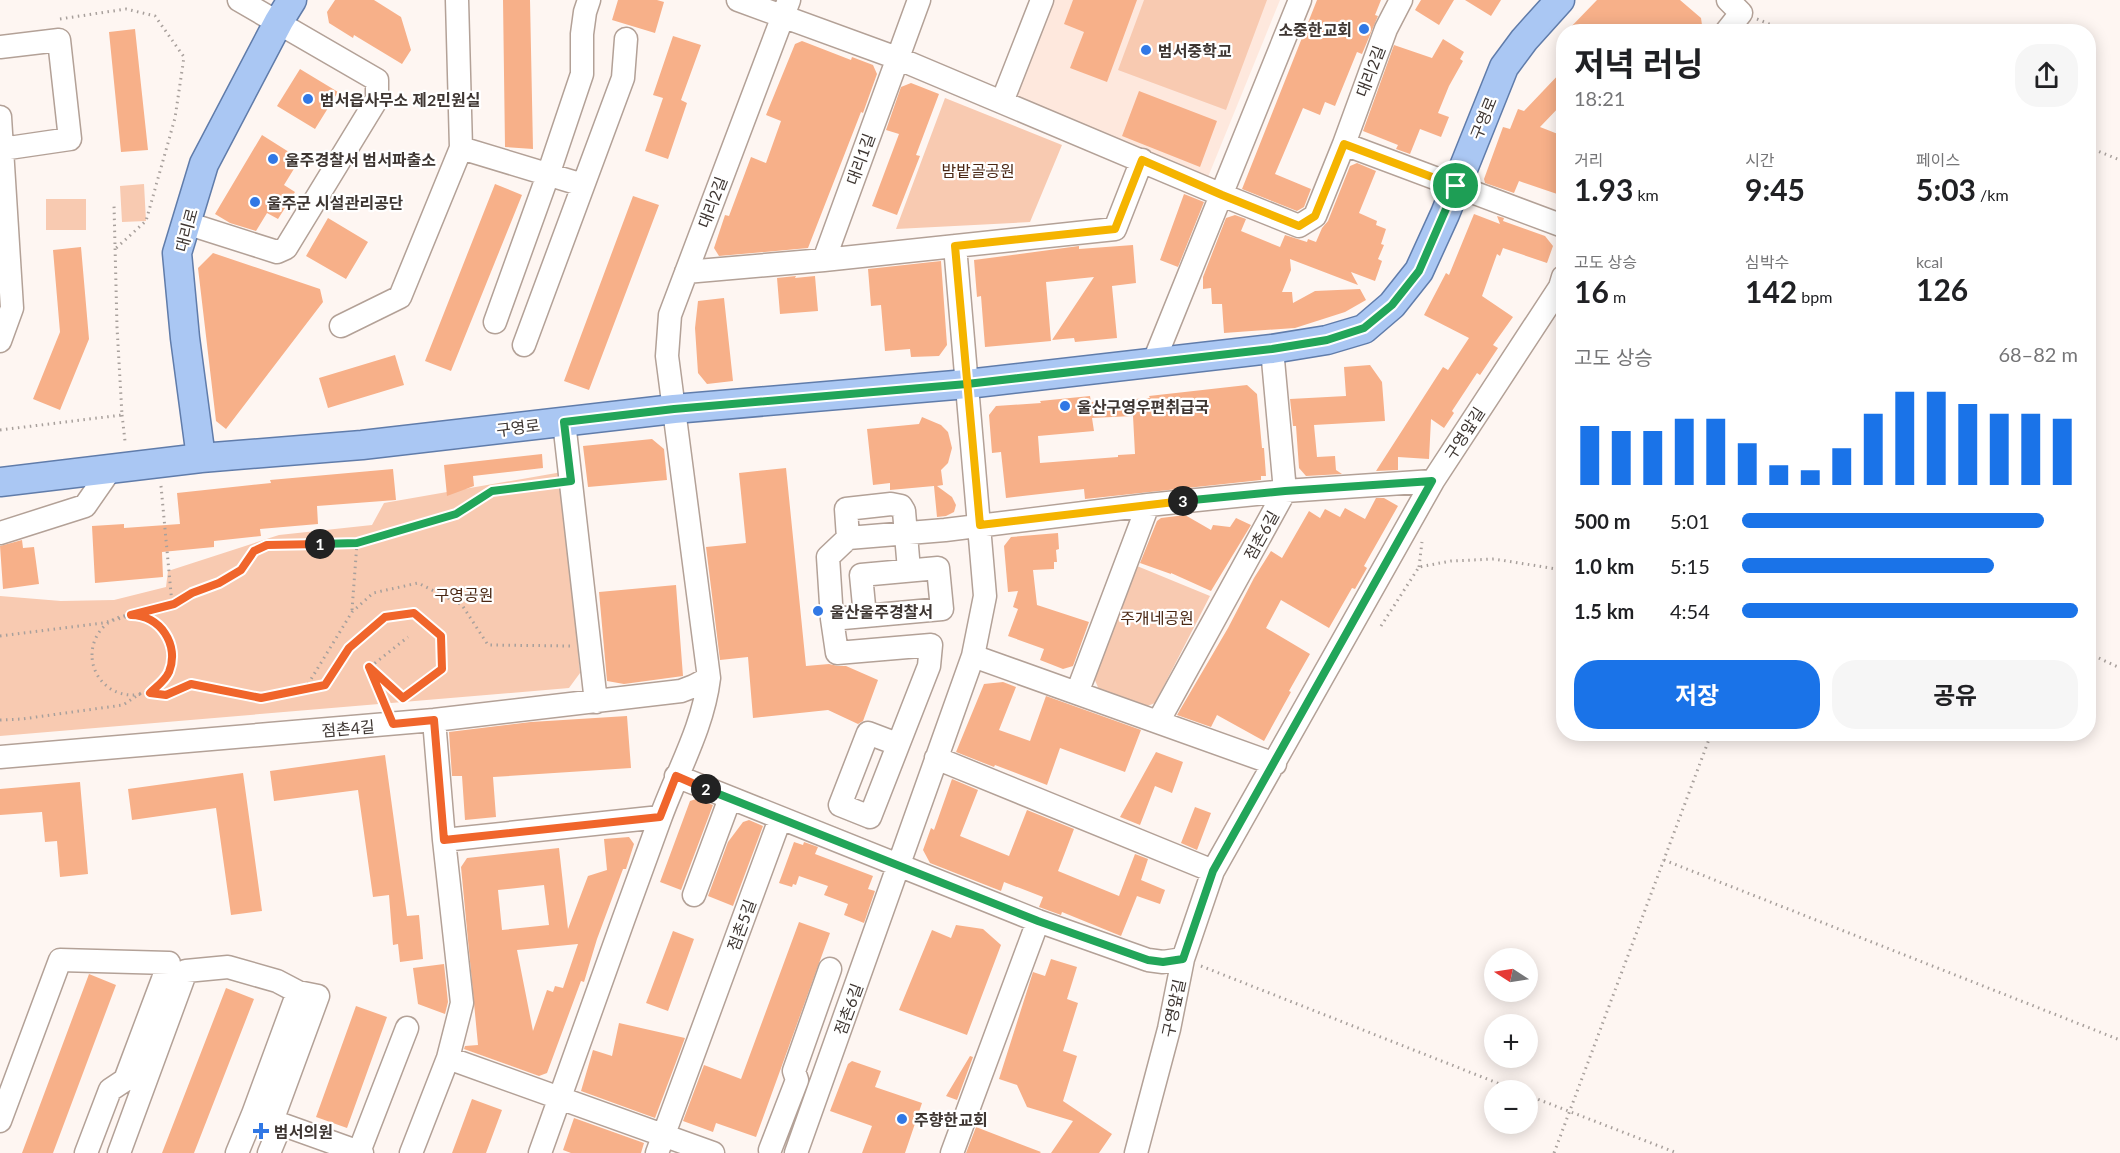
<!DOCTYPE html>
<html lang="ko">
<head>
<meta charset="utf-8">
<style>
	body { margin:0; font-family:Lato,"Noto Sans KR",sans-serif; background:#f6f6f6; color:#202124; height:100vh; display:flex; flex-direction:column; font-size:22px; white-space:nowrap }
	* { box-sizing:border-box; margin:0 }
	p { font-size:20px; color:#757577 }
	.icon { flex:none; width:33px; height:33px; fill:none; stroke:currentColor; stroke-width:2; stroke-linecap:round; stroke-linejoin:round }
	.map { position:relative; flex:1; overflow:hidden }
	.sheet { position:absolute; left:1556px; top:24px; width:540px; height:717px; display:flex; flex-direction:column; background:#fff; border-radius:24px; box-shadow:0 3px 15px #0003 }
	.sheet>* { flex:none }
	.needle { width:39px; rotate:282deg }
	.controls { position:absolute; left:1484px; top:948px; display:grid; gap:12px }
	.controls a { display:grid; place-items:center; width:54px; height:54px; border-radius:50%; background:#fff; box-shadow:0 3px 15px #0003; font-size:30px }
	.pin { position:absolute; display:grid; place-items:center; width:51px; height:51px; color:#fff; margin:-26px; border:3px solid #fff; border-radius:50%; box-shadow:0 2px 6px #0007 }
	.km { position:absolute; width:30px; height:30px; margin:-15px; border-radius:50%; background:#222; color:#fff; font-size:16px; line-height:30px; text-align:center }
	.round { display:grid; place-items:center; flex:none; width:63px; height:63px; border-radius:24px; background:#f6f6f6 }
	.summary { display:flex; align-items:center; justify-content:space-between; height:102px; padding:0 18px }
	h1 { font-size:33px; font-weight:700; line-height:45px }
	.stats { display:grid; grid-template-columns:repeat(3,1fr); gap:9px; height:102px; padding:6px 18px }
	.stats div { display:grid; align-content:center }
	.stats b { font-size:30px; font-weight:700 }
	.stats small { font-size:16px; font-weight:400 }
	.stats p { font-size:16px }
	.chart { height:168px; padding:12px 18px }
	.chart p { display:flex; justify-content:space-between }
	.chart svg { width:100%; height:108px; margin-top:6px; stroke:#1a73e8; stroke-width:6 }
	.primary-button { display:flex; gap:12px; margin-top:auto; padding:12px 18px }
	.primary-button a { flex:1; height:69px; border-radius:24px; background:#1a73e8; color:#fff; font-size:24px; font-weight:700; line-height:69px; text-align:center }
	.primary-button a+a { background:#f6f6f6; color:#202124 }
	ul { padding:0 18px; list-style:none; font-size:20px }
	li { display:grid; grid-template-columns:96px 72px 1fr; align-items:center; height:45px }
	li i { height:15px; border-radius:8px; background:#1a73e8 }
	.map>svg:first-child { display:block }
	.built { fill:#fee8dd }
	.green { fill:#f8cab1 }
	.building { fill:#f7b089; fill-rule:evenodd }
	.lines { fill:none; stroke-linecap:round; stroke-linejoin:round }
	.minor-casing { stroke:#b3a197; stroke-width:25 }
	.major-casing { stroke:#607caa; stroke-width:31 }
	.path { stroke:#a8a09c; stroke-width:3; stroke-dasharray:1.5 4.5; stroke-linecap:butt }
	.minor { stroke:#fff; stroke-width:22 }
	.major { stroke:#aac7f3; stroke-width:28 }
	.split-1-casing { stroke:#fff; stroke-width:12 }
	.split-2-casing { stroke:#fff; stroke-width:12 }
	.split-3-casing { stroke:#fff; stroke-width:12 }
	.split-4-casing { stroke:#fff; stroke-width:12 }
	.split-1 { stroke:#22a559; stroke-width:8 }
	.split-2 { stroke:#f0652b; stroke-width:8 }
	.split-3 { stroke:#22a559; stroke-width:8 }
	.split-4 { stroke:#f5b400; stroke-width:8 }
	.poi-dot { fill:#3178e5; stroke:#fff; stroke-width:2 }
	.labels { text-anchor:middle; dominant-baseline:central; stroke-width:4.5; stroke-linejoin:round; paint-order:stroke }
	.poi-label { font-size:16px; font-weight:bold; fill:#3e3632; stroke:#fff; text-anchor:start }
	.street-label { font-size:16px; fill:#3e3632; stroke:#fff }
	.park-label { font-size:16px; fill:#4b2814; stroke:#fff }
</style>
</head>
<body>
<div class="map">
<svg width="2120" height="1153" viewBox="0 0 2120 1153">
	<rect width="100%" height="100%" fill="#fef6f2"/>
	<!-- built -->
	<path class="built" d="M1052,0H1280L1208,177L1014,100Z"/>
	<!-- green -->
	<path class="green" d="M1144,0H1267L1226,110L1118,70Z
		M945,98L1062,145L1030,222L896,229Z
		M144,184L146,221L122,222L120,186Z
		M46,199H86V230H46Z
		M562,472C571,539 573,606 580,673L569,688L0,736V596L61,601L114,600L166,587L168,571L279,535L372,525L384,503Z
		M1137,566L1210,596L1155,703L1140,709L1100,692L1094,678Z"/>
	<!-- building -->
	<path class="building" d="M335,0H374L401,17L411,50L402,64L354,35L353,38L329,23L327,12Z
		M503,0H530L533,149L505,147Z
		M618,0H657L664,2L655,33L612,20Z
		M1073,0H1137L1107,82L1070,68L1084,32L1064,24Z
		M1317,0H1381L1375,15L1378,16L1362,54L1357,52L1335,106L1325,102L1320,115L1303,108L1275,174L1311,189L1304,207L1297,211L1242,189Z
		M1421,0H1454L1439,25L1415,10Z
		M1465,0H1501L1491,16Z
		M1597,0H1680L1701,18L1703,32H1566Z
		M135,29L148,150L121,152L109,32Z
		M673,36L701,45L681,100L687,103L668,159L645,151L663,98L653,95Z
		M1443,39L1464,52L1460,59L1463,61L1449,86L1438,113L1449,117L1441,137L1420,129L1410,154L1396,149L1398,145L1363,131L1394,45L1432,58Z
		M802,41L851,60L852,57L873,65L877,74L863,113L861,112L808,248L719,256L714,248L725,215L729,216L751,157L766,163L781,121L766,115L795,44Z
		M300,69L338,92L315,129L277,106Z
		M1563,70V103L1540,127L1563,136V196L1519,181L1514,193L1485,183L1484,179L1503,127L1510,129L1518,109L1524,111Z
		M911,83L939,94L916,155L920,156L897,215L872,206L899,134L886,130L901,87Z
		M1139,91L1217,121L1200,167L1122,136Z
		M262,135L300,159L284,185L295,192L278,219L267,213L256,231L230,223L215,214Z
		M1357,163L1376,171L1359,213L1377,221L1376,225L1386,229L1381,244L1384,245L1378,259L1382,261L1375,281L1351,272L1358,285L1290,259L1291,270L1282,292H1292L1293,303L1315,291L1360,289L1366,300L1345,312L1295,328L1224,333L1222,304H1212L1211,288L1203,289V277L1226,218L1235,215L1246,219L1241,231L1280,247L1285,235L1307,242L1308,239L1316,242L1322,228L1328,221L1350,166Z
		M495,184L522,195L451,371L425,361Z
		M1184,194L1204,202L1178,267L1160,260Z
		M633,196L659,205L589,390L564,381Z
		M1474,214L1500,224L1497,216L1504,218L1503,221L1545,236L1553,246L1547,263L1503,248L1500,256L1497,254L1482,296L1513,317L1493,345L1498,348L1480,375L1477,373L1452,411L1454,413L1444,428L1431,419L1429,459L1398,457V470L1376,471L1443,367L1448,370L1469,338L1424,315L1446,273L1449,275Z
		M328,218L368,242L346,279L306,256Z
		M1133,245L1136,283L1112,286L1117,338L1075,342L1074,338L1052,340L1094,277L1046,282L1051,341L985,347L981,296L977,297L974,260L1079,246V249Z
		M81,247L89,339L60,410L33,399L60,332L53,250Z
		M213,253L320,289L323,302L226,429L216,421L198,268Z
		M941,261L947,345L939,356L911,357L910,349L885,351L881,305L871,306L868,269Z
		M796,276L795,278L815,276L818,311L780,314L777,278Z
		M724,298L733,381L707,384L698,373L695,328L698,301Z
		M395,355L404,385L328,408L319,378Z
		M1370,365L1382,382L1385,421L1314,425L1317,457L1335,456L1336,470L1342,474L1306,476L1299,468L1296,426H1293L1290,399L1346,396L1344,367Z
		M1247,385L1257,394L1262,448H1264L1266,476H1261V480L1085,499L1084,489L1006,498L1001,452L992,453L989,415L996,406L1041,403L1040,401L1090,396L1091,402L1150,398L1149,396ZM1133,416L1135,454L1118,455V457L1040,463L1038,436L1094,431L1092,418Z
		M922,417L941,425L948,432L952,448L948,463L941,470L943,485L937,486L952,497L956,505L954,512L946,516L937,517L934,486L890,490V483L873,485L867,429L919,424Z
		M652,439L664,449L667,480L588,487L583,446Z
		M542,454L543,468L473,476L474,486L447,496L444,465Z
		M786,468L806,666L829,664L838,666H846L878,680L863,721L858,724L828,710L753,718L748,657L720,660L706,547L746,543L739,473Z
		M393,469L396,500L317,506L318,524L260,529L261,536L214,541V547L162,552L163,577L95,583L92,526L124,524V528L180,524L177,493L271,483L270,480Z
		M1376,498H1384L1398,506L1364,566L1367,568L1355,589L1352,588L1329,628L1281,600L1266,628L1310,654L1289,691L1291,692L1264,741L1217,715L1211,727L1177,715L1228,628L1254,578L1271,551L1282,558L1309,511L1320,518L1325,509L1340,517L1345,508L1365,519Z
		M1185,515L1211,530L1213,525L1230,527L1236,518L1251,525L1211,591L1171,573V574L1140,563L1157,521L1161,518Z
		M1058,533L1059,549L1056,550L1057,562H1054V569L1033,570L1037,605L1089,622L1073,666L1063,669L1040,660L1044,649L1008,636L1018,609L1013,607L1018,591L1008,592L1004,546L1011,537Z
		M22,540L23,548L34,547L39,584L3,589L0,546Z
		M676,585L683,676L624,684L607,681L599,592Z
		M1003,682L1016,687L999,730L1030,741L1046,696L1141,730L1125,772L1060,748L1047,785L995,765L994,767L956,752L984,684Z
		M627,716L631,768L493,777L496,817L465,820L462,776H452L449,732L531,722Z
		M1156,752L1183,762L1172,793L1155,786L1140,825L1120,817Z
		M385,755L407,916L419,915L423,959L400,962L398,944L393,945L389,895L373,897L358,790L274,801L270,771Z
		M243,773L262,911L231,915L216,808L132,820L128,789Z
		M952,779L978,790L960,836L1009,856L1027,810L1074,829L1058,871L1119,896L1135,854L1148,859L1141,880L1165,890L1160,904L1137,896L1121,936L1062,912L1061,915L1039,907L1043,897L1004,882L1001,891L930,863L923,850L931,828L934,830Z
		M80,782L88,874L60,877L57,841L45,842L42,812L0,815V789Z
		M696,799L713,805L681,890L660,882L690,801Z
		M1195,807L1211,813L1197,850L1181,843Z
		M749,820L763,826L733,906L708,896L728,842L743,822Z
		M629,837L634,844L626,869H623L597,939L584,982L581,981L547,1073L539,1076L464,1049L465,1046L478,1045L461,867L467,858L559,848L568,929L588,876L607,870L604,839ZM544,885L549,925L502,930L498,890ZM578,944L563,988L555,986L553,992L547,990L533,1031L517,950Z
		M794,842L803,845L804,842L818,847L815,854L873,876L868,889L875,891L864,923L844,915L848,904L824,895L828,886L799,876L796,885L793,884L792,887L779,883Z
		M799,922L830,933L756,1137L716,1123L713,1132L683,1121L704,1065L741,1079Z
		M956,925L983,929L1001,945L967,1035L899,1010L932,930L951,938Z
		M673,931L694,939L668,1011L646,1003Z
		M1051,959L1077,967L1067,999L1078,1003L1063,1051L1077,1056L1063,1101L1112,1134L1099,1153H1051L1073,1121L1027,1107L1017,1085L999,1079L1033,972L1045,976Z
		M444,964L448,1002L445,1014L418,1004L413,968Z
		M89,974L116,985L53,1153H22Z
		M226,988L254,999L194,1153H162Z
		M356,1006L387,1017L347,1128L316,1117Z
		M619,1023L685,1038L655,1118L581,1091L593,1050L612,1056Z
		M970,1056L973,1057L957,1100L946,1096Z
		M852,1061L881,1071L875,1087L922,1103L905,1153H862L872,1126L830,1111L848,1064Z
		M472,1099L502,1110L486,1153H452Z
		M574,1118L644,1143L641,1153H571L563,1150Z
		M976,1127L1041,1152L1040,1153H966Z"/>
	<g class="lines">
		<defs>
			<path id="minor" d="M738,0L897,58L1222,195L1299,226L1315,216L1344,144L1563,226
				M1726,32L1741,13L1728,0
				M0,47L59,40L70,139L2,149
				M1002,102L1042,0
				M0,117L12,308L0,341
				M1344,144L1386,29L1401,0
				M461,148L583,185
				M186,223L277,252L286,248L377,99V80L239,0
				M824,260L919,0
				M686,272L824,260L1115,229L1142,160
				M495,322L549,172L582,74V34L585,12L589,0
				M341,326L400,297L461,148L457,0
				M524,345L623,78L626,39
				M1272,349L1285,491
				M1154,361L1300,0
				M564,422L596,702
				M0,533L85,506L110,470
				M848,538L846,509L891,504L901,506L904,511L909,570
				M865,616L861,575L938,568L942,609L832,619L828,557L848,538L945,530L1148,505L1285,491L1433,481
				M832,619L837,653L931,645L929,666L870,817L840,805L868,733L897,744
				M973,656L1275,764
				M1077,693L1148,505
				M1158,722L1285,491
				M0,757L434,720L681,691L694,686L709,678
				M936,758L1213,871
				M676,776L1038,921L1148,960L1163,962L1183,959
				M444,840L660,817
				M694,895L730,798
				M448,1058L713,1153
				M0,1121L60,960L169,963L125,1080L110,1090L86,1153
				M272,1121L318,996L298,992
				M770,1150L797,1080L794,1071L830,969
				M359,1152L407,1028
				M119,1153L186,971L228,967L277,981L298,992L253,1114L362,1153
				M237,1153L253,1114
				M269,1153L281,1124
				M411,1153L448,1058L462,1003L444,840L434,720
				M540,1153C580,1042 619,930 660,819C677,772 703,728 709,678L667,356L670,315L789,0
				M657,1153L780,819
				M796,1153L973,656L985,596L955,246
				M952,1153L1038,921
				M1136,1153L1169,1029L1183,959L1213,871L1433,481L1560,287L1563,277"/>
			<path id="major" d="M201,458L185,338L177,253L204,164L279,21L292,0
				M0,482L201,458L362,445L674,409L967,384L1272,349L1327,340L1364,329L1392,305L1419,271L1445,214L1504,67L1524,40L1560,0"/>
		</defs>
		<!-- minor casing -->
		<use href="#minor" class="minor-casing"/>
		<!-- major casing -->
		<use href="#major" class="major-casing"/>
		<!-- path -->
		<path class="path" d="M60,19L126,9L155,16L184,57L175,118L146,221L115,249
			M1757,19L1789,32
			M2088,147L2120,160
			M122,415L125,441
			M0,430L122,415L117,327L114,205
			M161,486L172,604
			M1419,567L1422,542
			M352,610L357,543
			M92 655a40 40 0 1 1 80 0a40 40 0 1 1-80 0Z
			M1381,626L1419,567L1451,561L1494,559L1563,570
			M0,636L103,623L174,604L241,570L253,551L267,545L357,543L456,514L492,491L551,483
			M2088,653L2120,668
			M370,667L408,637
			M305,689L352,612L373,593L418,583L462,605L488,645L572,646
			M0,720L22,719L123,705L141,693L166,695L191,684L261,698L325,685L349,648L385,617L414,613L441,636L442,669L403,698L370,667L386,706
			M1664,860L2120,1040
			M1201,966L1515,1090
			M1527,1095L1677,1153
			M1554,1153L1711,734"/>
		<!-- minor -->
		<use href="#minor" class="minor"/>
		<!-- major -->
		<use href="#major" class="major"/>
	</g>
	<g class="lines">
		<defs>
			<path id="split-1" d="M320,544L357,543L456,514L492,491L571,481L564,422L674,409L967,384L1272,349L1327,340L1364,328L1392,305L1419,271L1456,186"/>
			<path id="split-2" d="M320,544L267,545L254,551L241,570L219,583L192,593L174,604L131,615C160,615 180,645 169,672C165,681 157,686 150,693L166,695L191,684L261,698L325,685L349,648L385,617L414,613L441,636L442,669L403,698L369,667L393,724L434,720L444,840L660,817L676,776L706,789"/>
			<path id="split-3" d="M706,789L1038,921L1148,960L1163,962L1183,959L1213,871L1432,481L1285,491L1183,501"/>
			<path id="split-4" d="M1183,501L980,525L955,246L1115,229L1142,160L1222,195L1299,226L1315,216L1344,144L1456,186"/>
		</defs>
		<!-- split-1 casing -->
		<use href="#split-1" class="split-1-casing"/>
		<!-- split-2 casing -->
		<use href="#split-2" class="split-2-casing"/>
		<!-- split-3 casing -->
		<use href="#split-3" class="split-3-casing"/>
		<!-- split-4 casing -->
		<use href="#split-4" class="split-4-casing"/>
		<!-- split-1 -->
		<use href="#split-1" class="split-1"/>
		<!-- split-2 -->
		<use href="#split-2" class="split-2"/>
		<!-- split-3 -->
		<use href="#split-3" class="split-3"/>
		<!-- split-4 -->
		<use href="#split-4" class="split-4"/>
	</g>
	<!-- markers -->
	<g class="poi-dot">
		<circle cx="1364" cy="29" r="6"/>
		<circle cx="1146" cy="50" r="6"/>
		<circle cx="308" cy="99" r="6"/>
		<circle cx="273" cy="159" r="6"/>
		<circle cx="255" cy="202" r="6"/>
		<circle cx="1065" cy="406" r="6"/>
		<circle cx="818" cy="611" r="6"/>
		<circle cx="902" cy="1119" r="6"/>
		<path d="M258 1122h6v6h6v6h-6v6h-6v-6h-6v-6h6z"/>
	</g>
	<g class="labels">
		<!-- poi labels -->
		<g class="poi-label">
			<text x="1352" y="29" text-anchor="end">소중한교회</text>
			<text x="1158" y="50">범서중학교</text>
			<text x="320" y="99">범서읍사무소 제2민원실</text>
			<text x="285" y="159">울주경찰서 범서파출소</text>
			<text x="267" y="202">울주군 시설관리공단</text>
			<text x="1077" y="406">울산구영우편취급국</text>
			<text x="830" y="611">울산울주경찰서</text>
			<text x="914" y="1119">주향한교회</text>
			<text x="274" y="1131">범서의원</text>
		</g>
		<!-- street labels -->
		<g class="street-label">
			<text transform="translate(1370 71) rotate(-69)">대리2길</text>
			<text transform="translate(1483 118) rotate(-68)">구영로</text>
			<text transform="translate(860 159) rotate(-70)">대리1길</text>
			<text transform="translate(712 202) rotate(-69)">대리2길</text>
			<text transform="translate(186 230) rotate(-75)">대리로</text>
			<text transform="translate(518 427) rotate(-7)">구영로</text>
			<text transform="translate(1464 433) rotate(-57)">구영앞길</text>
			<text transform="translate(1261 535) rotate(-61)">점촌6길</text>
			<text transform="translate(348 728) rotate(-5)">점촌4길</text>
			<text transform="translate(741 925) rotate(-70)">점촌5길</text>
			<text transform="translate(1173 1008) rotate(-78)">구영앞길</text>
			<text transform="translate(848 1009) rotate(-70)">점촌6길</text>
		</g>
		<!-- park labels -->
		<g class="park-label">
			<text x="978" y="170">밤밭골공원</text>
			<text x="464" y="594">구영공원</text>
			<text x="1157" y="617">주개네공원</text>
		</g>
	</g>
</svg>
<div class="controls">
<a><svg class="needle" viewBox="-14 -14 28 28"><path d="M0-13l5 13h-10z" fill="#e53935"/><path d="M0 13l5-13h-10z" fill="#757577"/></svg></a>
<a>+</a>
<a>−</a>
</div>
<div class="pin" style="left:1456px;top:186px;background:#1e9e55"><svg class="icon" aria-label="arrive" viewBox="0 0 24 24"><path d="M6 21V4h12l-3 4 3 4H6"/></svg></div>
<b class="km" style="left:320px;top:544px">1</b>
<b class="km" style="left:706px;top:789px">2</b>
<b class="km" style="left:1183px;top:501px">3</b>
<section class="sheet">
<div class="summary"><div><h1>저녁 러닝</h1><p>18:21</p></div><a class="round"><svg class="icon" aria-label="share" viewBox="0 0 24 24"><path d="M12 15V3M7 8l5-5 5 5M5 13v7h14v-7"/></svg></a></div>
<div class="stats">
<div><p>거리</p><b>1.93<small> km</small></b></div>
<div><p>시간</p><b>9:45</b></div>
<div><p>페이스</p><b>5:03<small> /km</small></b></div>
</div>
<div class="stats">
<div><p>고도 상승</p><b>16<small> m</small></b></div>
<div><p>심박수</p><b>142<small> bpm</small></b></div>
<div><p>kcal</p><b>126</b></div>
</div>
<div class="chart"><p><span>고도 상승</span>68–82 m</p>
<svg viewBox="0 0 160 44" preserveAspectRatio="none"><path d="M5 44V20M15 44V22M25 44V22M35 44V17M45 44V17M55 44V27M65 44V36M75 44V38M85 44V29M95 44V15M105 44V6M115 44V6M125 44V11M135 44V15M145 44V15M155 44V17"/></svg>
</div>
<ul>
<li><b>500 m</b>5:01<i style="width:90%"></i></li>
<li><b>1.0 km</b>5:15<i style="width:75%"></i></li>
<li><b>1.5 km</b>4:54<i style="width:100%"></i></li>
</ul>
<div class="primary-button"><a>저장</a><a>공유</a></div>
</section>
</div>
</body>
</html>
